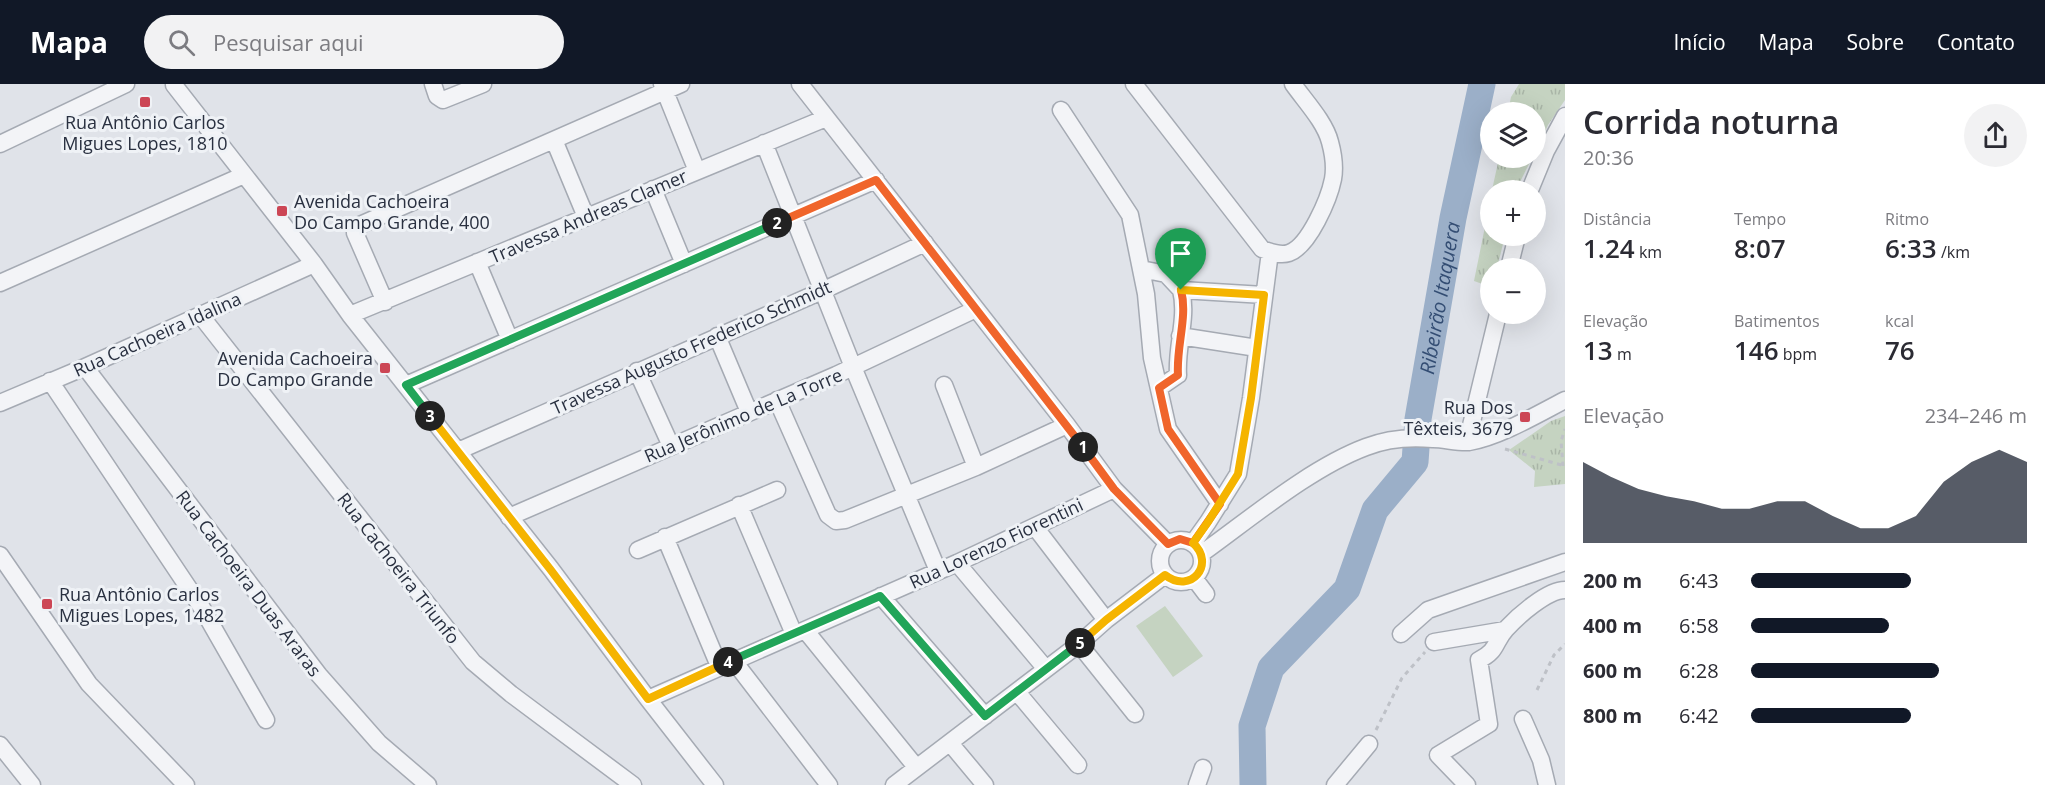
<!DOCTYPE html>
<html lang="pt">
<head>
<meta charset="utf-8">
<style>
	body { margin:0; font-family:"Open Sans",sans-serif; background:#f2f2f3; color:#2b2b33; height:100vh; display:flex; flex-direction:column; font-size:22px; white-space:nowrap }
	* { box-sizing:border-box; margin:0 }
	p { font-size:20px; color:#7c7c81 }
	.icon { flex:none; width:33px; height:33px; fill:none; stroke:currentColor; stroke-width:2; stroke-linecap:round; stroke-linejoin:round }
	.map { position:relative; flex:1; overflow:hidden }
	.side { display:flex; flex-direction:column; background:#fff; width:480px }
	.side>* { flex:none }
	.controls { position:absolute; left:1480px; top:18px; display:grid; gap:12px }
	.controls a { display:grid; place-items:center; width:66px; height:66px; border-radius:50%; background:#fff; box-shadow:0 6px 24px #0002; font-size:30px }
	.pin { position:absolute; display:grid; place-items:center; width:51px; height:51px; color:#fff; margin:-62px -26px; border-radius:50% 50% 50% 0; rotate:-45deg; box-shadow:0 0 6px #0007 }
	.pin .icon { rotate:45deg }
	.km { position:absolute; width:30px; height:30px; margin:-15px; border-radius:50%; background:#222; color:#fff; font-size:16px; line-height:30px; text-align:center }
	.round { display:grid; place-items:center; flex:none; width:63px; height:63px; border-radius:32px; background:#f2f2f3 }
	.head { display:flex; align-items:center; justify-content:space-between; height:102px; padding:0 18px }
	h1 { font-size:33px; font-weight:600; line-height:45px }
	.stats { display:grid; grid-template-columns:repeat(3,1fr); gap:9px; height:102px; padding:6px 18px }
	.stats div { display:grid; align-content:center }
	.stats b { font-size:26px; font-weight:600 }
	.stats small { font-size:16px; font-weight:400 }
	.stats p { font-size:16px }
	.chart { height:168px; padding:12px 18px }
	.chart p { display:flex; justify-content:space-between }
	.chart svg { width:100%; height:108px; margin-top:6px; fill:#111827; opacity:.7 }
	ul { padding:0 18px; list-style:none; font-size:20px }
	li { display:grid; grid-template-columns:96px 72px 1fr; align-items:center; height:45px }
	li i { height:15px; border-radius:8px; background:#111827 }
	header { display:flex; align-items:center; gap:36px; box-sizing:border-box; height:84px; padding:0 30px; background:#111827; color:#fff }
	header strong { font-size:28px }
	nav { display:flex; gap:33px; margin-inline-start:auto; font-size:21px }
	.search { width:420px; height:54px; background:#f2f2f3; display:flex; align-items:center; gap:15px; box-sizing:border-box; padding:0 21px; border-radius:33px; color:#7c7c81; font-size:22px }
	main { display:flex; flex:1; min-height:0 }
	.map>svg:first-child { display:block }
	.grass { fill:#c5d3c1 }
	.park { fill:url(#park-tufts) }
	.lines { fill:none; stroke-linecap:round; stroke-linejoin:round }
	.river { stroke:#9bafc8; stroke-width:27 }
	.minor-casing { stroke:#a5aab3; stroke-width:19 }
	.path { stroke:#bec1c7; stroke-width:3; stroke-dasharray:4.5 4.5; stroke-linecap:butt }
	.minor { stroke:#f3f4f7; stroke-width:16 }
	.split-1-casing { stroke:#fff; stroke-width:12 }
	.split-2-casing { stroke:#fff; stroke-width:12 }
	.split-3-casing { stroke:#fff; stroke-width:12 }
	.split-4-casing { stroke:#fff; stroke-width:12 }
	.split-5-casing { stroke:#fff; stroke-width:12 }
	.split-6-casing { stroke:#fff; stroke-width:12 }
	.split-1 { stroke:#f0652b; stroke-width:8 }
	.split-2 { stroke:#f0652b; stroke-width:8 }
	.split-3 { stroke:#22a559; stroke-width:8 }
	.split-4 { stroke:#f5b400; stroke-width:8 }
	.split-5 { stroke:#22a559; stroke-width:8 }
	.split-6 { stroke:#f5b400; stroke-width:8 }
	.poi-dot { fill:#cc4655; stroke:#eff2f6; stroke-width:2 }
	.labels { text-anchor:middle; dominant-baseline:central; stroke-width:6; stroke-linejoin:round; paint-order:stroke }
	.poi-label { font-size:18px; fill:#293040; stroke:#eff2f6; text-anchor:start }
	.street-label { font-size:18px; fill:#293040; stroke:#eff2f6 }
	.water-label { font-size:20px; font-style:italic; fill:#334d73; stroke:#eff2f6 }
</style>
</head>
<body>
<header>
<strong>Mapa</strong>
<div class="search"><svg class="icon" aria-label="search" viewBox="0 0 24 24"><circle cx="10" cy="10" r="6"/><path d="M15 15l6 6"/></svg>Pesquisar aqui</div>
<nav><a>Início</a><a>Mapa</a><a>Sobre</a><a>Contato</a></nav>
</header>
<main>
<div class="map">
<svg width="1565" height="701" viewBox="0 0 1565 701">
	<defs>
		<pattern id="park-tufts" width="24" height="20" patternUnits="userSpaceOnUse" patternTransform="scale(1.5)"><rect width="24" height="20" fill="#c5d3c1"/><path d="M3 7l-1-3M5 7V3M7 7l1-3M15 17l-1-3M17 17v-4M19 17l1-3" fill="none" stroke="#a9b5a7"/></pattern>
	</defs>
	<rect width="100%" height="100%" fill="#e0e3e9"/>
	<!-- grass -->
	<path class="grass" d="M1165,522L1203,572L1173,593L1136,542Z"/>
	<!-- park -->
	<path class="park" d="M1519,0H1565V16L1548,41L1536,66V28H1508L1511,13Z
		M1499,74H1532L1516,106H1492Z
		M1491,113V152H1505L1497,184H1491V203L1474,197Z
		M1565,332V400L1534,403L1535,387L1509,366L1551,337Z"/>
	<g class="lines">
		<!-- river -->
		<path class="river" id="s1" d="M1253,701L1252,642L1271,584L1347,505L1375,426L1415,378L1418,335L1453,134L1482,0"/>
		<defs>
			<path id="minor" d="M433,0L437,12L443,16L483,0
				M662,0L697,87
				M800,0L1067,341L1114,405L1168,460
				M1134,0L1262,165C1270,168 1280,172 1289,169C1309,162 1329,115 1333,95C1335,84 1333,69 1330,58C1325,38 1305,17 1293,0
				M174,1L314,180L350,231L551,485L648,615L715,701
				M1061,26L1130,131L1146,210L1152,274L1168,345L1220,420
				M554,56L586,133
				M764,59L853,283L938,487
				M0,60L126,0
				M653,105L684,180
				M1530,106L1546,67L1565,32
				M477,178L510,256
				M1509,184L1517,152
				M1141,185L1166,190L1181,206L1264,211
				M0,199L244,91
				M385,218L355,149V145L360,141L681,0
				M350,231L826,34
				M201,232L473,578L511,610L633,701
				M717,252L749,328
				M1180,252L1257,264
				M85,283L319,591L379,659L428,701
				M637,287L671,362
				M50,297L202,524L266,636
				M406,301L876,96
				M944,301L976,383
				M1159,304L1178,291C1176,262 1188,233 1181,206
				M777,316L828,431L836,437L845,436L976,383L1067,341
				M0,319L85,283L314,180
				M1467,358L1498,230
				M458,367L824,206L925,159
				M739,421L794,550
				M509,433L836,291L976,225
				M1035,443L1106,536
				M665,453L719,582
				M1160 477a21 21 0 1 1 42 0a21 21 0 1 1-42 0Z
				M1193,459L1208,438L1238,390L1251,314L1270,168
				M638,466L777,406
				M1201,470C1250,435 1310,384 1366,363C1386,355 1411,353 1433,355C1444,355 1458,359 1469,358C1499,353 1538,330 1565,316
				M0,471L89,600L186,701
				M957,479L1046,585
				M1194,494L1206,510
				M881,512L985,632
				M805,546L916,683
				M1401,550L1428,526L1565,478
				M1434,558L1505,546
				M1079,560L1135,630
				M733,576L829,701
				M1017,608L1078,681
				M648,615L957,479L1114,405
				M1523,635L1541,676L1547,701
				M950,659L985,701
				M0,661L32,701
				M894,701L1079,560L1106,536L1165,491
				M1197,701L1203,684
				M1335,701L1369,660
				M1467,701L1438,671L1489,640L1479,576C1498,567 1494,558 1506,545C1518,532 1547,506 1565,506"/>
		</defs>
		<!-- minor casing -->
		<use href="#minor" class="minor-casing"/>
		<!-- path -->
		<path class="path" d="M1505,365L1565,382
			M1563,382L1561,357L1565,345
			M1537,606L1554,571L1565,560
			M1376,646L1402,594L1425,568"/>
		<!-- minor -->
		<use href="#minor" class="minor"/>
	</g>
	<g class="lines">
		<defs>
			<path id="split-1" d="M1083,363L1114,405L1168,460L1180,455L1193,459L1220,420L1168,345L1159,304L1178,291C1176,262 1188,233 1181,206"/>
			<path id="split-2" d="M777,139L876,96L1083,363"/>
			<path id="split-3" d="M430,332L406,301L777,139"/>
			<path id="split-4" d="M430,332L550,485L648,615L728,578"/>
			<path id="split-5" d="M728,578L880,512L985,632L1080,559"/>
			<path id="split-6" d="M1080,559L1106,536L1165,491C1191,511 1216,480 1193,459L1208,438L1238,390L1251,314L1264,211L1181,206"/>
		</defs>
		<!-- split-1 casing -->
		<use href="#split-1" class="split-1-casing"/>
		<!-- split-2 casing -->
		<use href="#split-2" class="split-2-casing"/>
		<!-- split-3 casing -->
		<use href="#split-3" class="split-3-casing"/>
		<!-- split-4 casing -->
		<use href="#split-4" class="split-4-casing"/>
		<!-- split-5 casing -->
		<use href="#split-5" class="split-5-casing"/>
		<!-- split-6 casing -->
		<use href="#split-6" class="split-6-casing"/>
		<!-- split-1 -->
		<use href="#split-1" class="split-1"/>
		<!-- split-2 -->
		<use href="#split-2" class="split-2"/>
		<!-- split-3 -->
		<use href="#split-3" class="split-3"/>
		<!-- split-4 -->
		<use href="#split-4" class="split-4"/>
		<!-- split-5 -->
		<use href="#split-5" class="split-5"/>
		<!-- split-6 -->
		<use href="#split-6" class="split-6"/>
	</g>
	<!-- markers -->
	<g class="poi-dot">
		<rect x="139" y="12" width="12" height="12" rx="3"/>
		<rect x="276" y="121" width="12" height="12" rx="3"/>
		<rect x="379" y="278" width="12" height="12" rx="3"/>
		<rect x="1519" y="327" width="12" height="12" rx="3"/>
		<rect x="41" y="514" width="12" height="12" rx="3"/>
	</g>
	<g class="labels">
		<!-- poi labels -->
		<g class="poi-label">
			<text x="145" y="38" text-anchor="middle">Rua Antônio Carlos<tspan x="145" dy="21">Migues Lopes, 1810</tspan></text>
			<text x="294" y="117">Avenida Cachoeira<tspan x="294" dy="21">Do Campo Grande, 400</tspan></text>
			<text x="373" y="274" text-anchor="end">Avenida Cachoeira<tspan x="373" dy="21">Do Campo Grande</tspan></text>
			<text x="1513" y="323" text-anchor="end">Rua Dos<tspan x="1513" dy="21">Têxteis, 3679</tspan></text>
			<text x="59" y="510">Rua Antônio Carlos<tspan x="59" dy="21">Migues Lopes, 1482</tspan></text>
		</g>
		<!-- street labels -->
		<g class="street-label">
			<text transform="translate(588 132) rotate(-23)">Travessa Andreas Clamer</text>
			<text transform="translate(157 250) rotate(-24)">Rua Cachoeira Idalina</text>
			<text transform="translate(691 263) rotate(-24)">Travessa Augusto Frederico Schmidt</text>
			<text transform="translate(743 331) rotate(-23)">Rua Jerônimo de La Torre</text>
			<text transform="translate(996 459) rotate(-25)">Rua Lorenzo Fiorentini</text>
			<text transform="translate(399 484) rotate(52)">Rua Cachoeira Triunfo</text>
			<text transform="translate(249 499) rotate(53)">Rua Cachoeira Duas Araras</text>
		</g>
		<!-- water labels -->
		<g class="water-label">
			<text stroke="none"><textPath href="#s1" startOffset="542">Ribeirão Itaquera</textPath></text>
		</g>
	</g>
</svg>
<div class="controls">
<a><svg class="icon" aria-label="layers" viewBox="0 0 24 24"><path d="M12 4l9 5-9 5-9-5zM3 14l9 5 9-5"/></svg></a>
<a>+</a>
<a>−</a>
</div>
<div class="pin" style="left:1181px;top:206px;background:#1e9e55"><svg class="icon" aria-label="arrive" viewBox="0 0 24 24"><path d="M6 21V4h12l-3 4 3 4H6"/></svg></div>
<b class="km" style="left:1083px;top:363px">1</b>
<b class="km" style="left:777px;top:139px">2</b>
<b class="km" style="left:430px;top:332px">3</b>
<b class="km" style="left:728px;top:578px">4</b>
<b class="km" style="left:1080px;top:559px">5</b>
</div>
<section class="side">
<div class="head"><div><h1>Corrida noturna</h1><p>20:36</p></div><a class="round"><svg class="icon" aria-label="share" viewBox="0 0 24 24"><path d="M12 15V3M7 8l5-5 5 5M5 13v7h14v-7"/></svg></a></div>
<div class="stats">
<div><p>Distância</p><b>1.24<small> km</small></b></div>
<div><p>Tempo</p><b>8:07</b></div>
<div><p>Ritmo</p><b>6:33<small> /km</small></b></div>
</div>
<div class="stats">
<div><p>Elevação</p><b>13<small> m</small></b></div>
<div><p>Batimentos</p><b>146<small> bpm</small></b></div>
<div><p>kcal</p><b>76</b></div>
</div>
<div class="chart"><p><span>Elevação</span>234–246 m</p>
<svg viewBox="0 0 160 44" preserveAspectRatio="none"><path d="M0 44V11L10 17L20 22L30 25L40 27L50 30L60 30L70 27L80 27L90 33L100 38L110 38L120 33L130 19L140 11L150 6L160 11V44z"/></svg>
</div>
<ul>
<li><b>200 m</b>6:43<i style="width:58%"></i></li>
<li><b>400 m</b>6:58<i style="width:50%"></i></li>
<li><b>600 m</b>6:28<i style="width:68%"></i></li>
<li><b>800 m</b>6:42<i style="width:58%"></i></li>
</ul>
</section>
</main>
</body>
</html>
